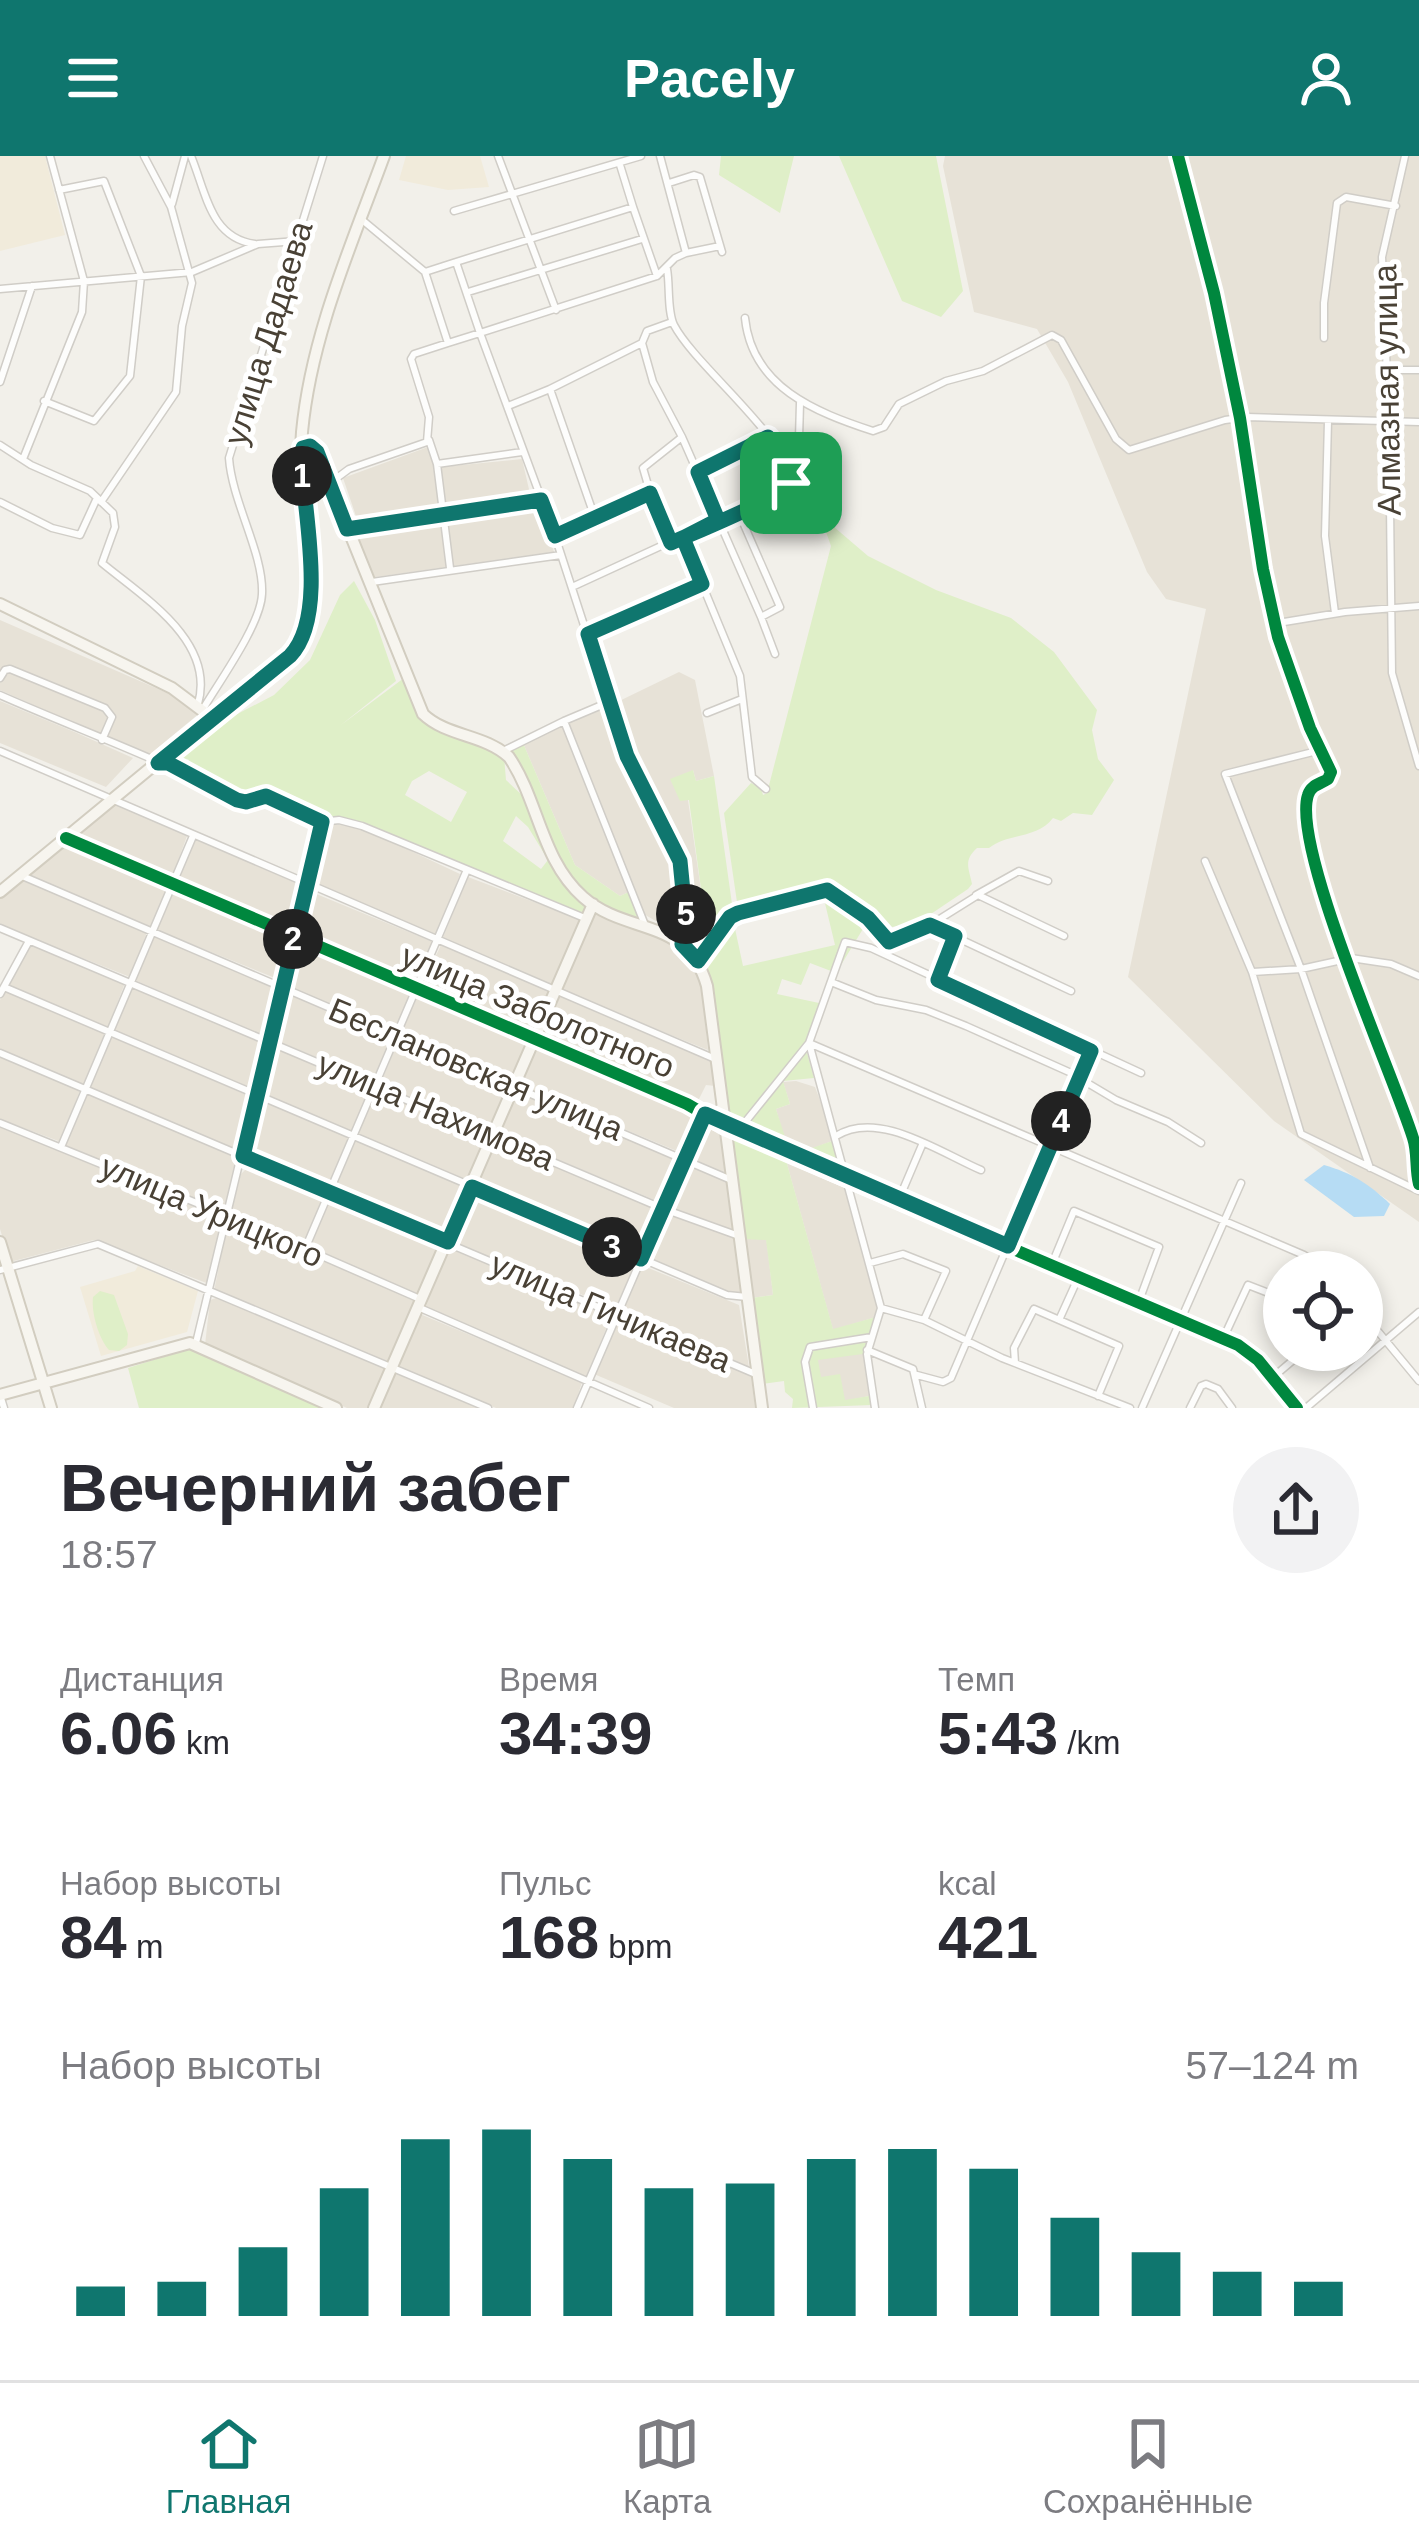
<!DOCTYPE html>
<html lang="ru">
<head>
<meta charset="utf-8">
<style>
	body { margin:0; font-family:Helvetica,sans-serif; background:#f2f2f3; color:#2b2b33; height:100vh; display:flex; flex-direction:column; font-size:45px; white-space:nowrap }
	* { box-sizing:border-box; margin:0 }
	p { font-size:39px; color:#7c7c81 }
	.icon { flex:none; width:66px; height:66px; fill:none; stroke:currentColor; stroke-width:2; stroke-linecap:round; stroke-linejoin:round }
	.map { position:relative; height:1252px; overflow:hidden }
	.details { display:flex; flex-direction:column; background:#fff; flex:1 }
	.details>* { flex:none }
	.tools { position:absolute; left:1263px; top:1095px; display:grid; gap:24px }
	.tools a { display:grid; place-items:center; width:120px; height:120px; border-radius:50%; background:#fff; box-shadow:0 6px 18px #0003; font-size:60px }
	.pin { position:absolute; display:grid; place-items:center; width:102px; height:102px; color:#fff; margin:-51px; border-radius:24px; box-shadow:0 6px 18px #0006 }
	.km { position:absolute; width:60px; height:60px; margin:-30px; border-radius:50%; background:#222; color:#fff; font-size:33px; line-height:60px; text-align:center }
	.round { display:grid; place-items:center; flex:none; width:126px; height:126px; border-radius:63px; background:#f2f2f3 }
	.headline { display:flex; align-items:center; justify-content:space-between; height:204px; padding:0 60px }
	h1 { font-size:66px; font-weight:800; line-height:90px }
	.metrics { display:grid; grid-template-columns:repeat(3,1fr); gap:18px; height:204px; padding:12px 60px }
	.metrics div { display:grid; align-content:center }
	.metrics b { font-size:60px; font-weight:800 }
	.metrics small { font-size:33px; font-weight:400 }
	.metrics p { font-size:33px }
	.chart { height:336px; padding:24px 60px }
	.chart p { display:flex; justify-content:space-between }
	.chart svg { width:100%; height:216px; margin-top:12px; stroke:#0f766e; stroke-width:6 }
	header { display:flex; justify-content:space-between; align-items:center; height:156px; padding:0 60px; background:#0f766e; color:#fff; font-size:54px; font-weight:800 }
	.tab-bar { display:flex; justify-content:space-around; align-items:center; height:168px; border-top:3px solid #e1e1e2; background:#fff; font-size:33px; color:#7c7c81 }
	.tab-bar a { display:grid; justify-items:center; gap:6px }
	.tab-bar .active { color:#0f766e }
	.map>svg:first-child { display:block }
	.residential { fill:#e7e2d7 }
	.education { fill:#f1ebdb }
	.green { fill:#dfefc8; fill-rule:evenodd }
	.water { fill:#b6dcf4 }
	.lines { fill:none; stroke-linecap:round; stroke-linejoin:round }
	.street-casing { stroke:#d0cdc7; stroke-width:9 }
	.secondary-casing { stroke:#d2cdc0; stroke-width:14 }
	.street { stroke:#fdfdfc; stroke-width:6 }
	.secondary { stroke:#f7f5ef; stroke-width:10 }
	.cycleway-casing { stroke:#fff; stroke-width:20 }
	.cycleway { stroke:#00873e; stroke-width:12 }
	.route-casing { stroke:#fff; stroke-width:24 }
	.route { stroke:#0f766e; stroke-width:15 }
	.labels { text-anchor:middle; dominant-baseline:central; stroke-width:10; stroke-linejoin:round; paint-order:stroke }
	.street-label { font-size:33px; fill:#494135; stroke:#fff }
</style>
</head>
<body>
<header><svg class="icon" aria-label="menu" viewBox="0 0 24 24"><path d="M4 6h16M4 12h16M4 18h16"/></svg>Pacely<svg class="icon" aria-label="person" viewBox="0 0 24 24"><circle cx="12" cy="8" r="4"/><path d="M4 21q1-7 8-7t8 7"/></svg></header>
<div class="map">
<svg width="1419" height="1252" viewBox="0 0 1419 1252">
	<rect width="100%" height="100%" fill="#f2f0ea"/>
	<!-- residential -->
	<path class="residential" d="M945,0H1419V1066L1274,965L1128,821L1206,453L1166,443L1147,416L1068,226L1037,173L974,156L943,10Z
		M428,291L442,311L522,303L531,342L358,366L343,322Z
		M539,348L554,396L375,421L354,380Z
		M0,464L188,546L201,556L148,600L0,534Z
		M679,516L695,524L714,620L696,625L693,614L688,644L703,748L687,750L682,704L650,651L611,549Z
		M0,545L77,577L133,602L106,631L0,587Z
		M608,550L640,635L678,705L684,771L678,778L642,757L567,568Z
		M564,569L631,735L620,740L575,709L523,587Z
		M112,647L187,680L171,724L72,683Z
		M327,667L362,672L460,718L437,779L310,727L324,669Z
		M194,683L304,730L290,772L176,727Z
		M66,685L169,728L152,771L30,720Z
		M468,721L579,763L581,767L552,831L442,784Z
		M21,724L147,776L130,821L0,769V742Z
		M176,731L285,779L280,824L157,774Z
		M309,735L433,786L417,828L297,779L295,776Z
		M593,758L638,770L683,794L701,821L708,894L562,835Z
		M154,779L276,830L267,876L260,878L137,825L135,821Z
		M297,784L412,832L396,877L288,831L285,826L293,785Z
		M29,788L125,827L108,871L8,830Z
		M441,789L550,835L532,879L421,831Z
		M133,830L261,884L264,888L254,936L114,875Z
		M6,835L105,876L85,929L0,894V844Z
		M420,835L531,883L513,927L400,879Z
		M290,836L393,880L374,925L275,884L271,878L282,840Z
		M561,840L711,903L715,930L706,929L696,949L541,881L556,841Z
		M111,880L251,941L239,996L88,932Z
		M399,883L510,931L490,975L380,929Z
		M539,887L699,958L684,998L521,930Z
		M272,890L368,929L370,934L352,978L259,936Z
		M0,899L80,934L61,986L0,963Z
		M796,925L815,931L835,984L808,994L786,988L776,953L790,948L783,926Z
		M377,933L487,980L468,1027L357,978Z
		M516,936L681,1004L662,1047L499,979Z
		M87,937L236,1000L227,1053L218,1054L65,990Z
		M263,945L349,982L329,1031L250,1000L247,989L256,950Z
		M706,964L721,972L727,1020L690,1004Z
		M0,969L221,1060L209,1128L94,1084L10,1106L0,1073Z
		M355,984L467,1031L444,1082L332,1035Z
		M495,985L657,1053L640,1099L477,1030Z
		M784,997L848,1029L877,1147L876,1161L833,1174Z
		M252,1007L324,1037L304,1089L231,1057L241,1018Z
		M689,1007L729,1025L736,1072L732,1075L667,1052Z
		M479,1037L636,1104L617,1153L451,1085L471,1039Z
		M329,1039L443,1087L418,1141L308,1092Z
		M665,1057L735,1082L743,1137H729L644,1102Z
		M231,1064L417,1145L391,1208L214,1135L228,1066Z
		M766,1080L773,1139L751,1142L743,1083Z
		M448,1090L612,1158L587,1220L583,1222L425,1153Z
		M641,1109L739,1149L749,1211L623,1156Z
		M216,1142L387,1213L371,1252H347L205,1189L210,1144Z
		M420,1158L582,1226L574,1252H496L397,1211Z
		M619,1164L751,1220L755,1252H674L594,1218Z
		M858,1196L863,1198L869,1240L845,1245L820,1221L817,1203Z
		M396,1216L484,1252H378Z"/>
	<!-- education -->
	<path class="education" d="M0,0H45L65,79L0,95Z
		M406,0H480L489,31L448,34L399,24Z
		M138,1110L198,1135L187,1176L101,1200L80,1131L135,1115Z"/>
	<!-- green -->
	<path class="green" d="M721,0H794L780,57L719,19Z
		M839,0H936L963,135L941,161L902,145Z
		M820,359L868,400L936,434L1011,462L1054,496L1097,554L1092,574L1098,603L1114,624L1092,659L1073,657L1061,665L1053,662C1037,683 1008,677 989,692H977C963,705 969,712 972,728L968,733L919,766L892,771L872,758L824,837L806,887L737,971L729,964L705,798L731,763L836,732L834,729L738,753L724,657L751,627L761,632L763,639L767,637L831,390ZM823,739L835,789L743,810L734,768L783,757L782,750ZM810,807L831,815L819,847L777,838L782,823L801,829Z
		M354,425L375,464L396,525L341,569L404,522L417,557L430,571L478,585L504,600L506,624L524,641L533,665L588,749L584,757L376,676L360,666L315,657L269,633L241,642L228,635L224,626L208,615L207,624L196,619L188,603L184,605V614L169,605L222,566L274,539L310,504L340,439ZM429,615L467,636L451,666L405,639L412,625ZM516,660L528,671L548,704L541,713L503,685Z
		M523,587L575,709L620,740L631,735L638,762C558,745 539,662 510,596Z
		M693,614L696,625L714,620L733,755L715,776L704,755L689,644L680,645L670,623Z
		M807,897L814,922L783,925L790,948L776,953L787,987L795,985L797,992L807,989L809,993L835,984L842,1010L838,1014L743,971L803,898Z
		M733,978L784,997L833,1173L876,1161L863,1198L818,1204L821,1221L840,1218L845,1244L869,1240L872,1249L792,1252L793,1243L785,1236L784,1225L762,1228L751,1142L773,1139L766,1084L743,1083Z
		M100,1135L114,1139L128,1178L127,1189L119,1195L109,1194C99,1183 91,1157 93,1141Z
		M191,1192L329,1252H139L128,1212Z"/>
	<!-- water -->
	<path class="water" d="M1324,1009C1352,1017 1369,1028 1390,1048L1384,1060L1354,1061L1304,1024Z"/>
	<g class="lines">
		<defs>
			<path id="street" d="M191,0C206,36 210,82 255,88
				M498,0L556,154
				M1178,0L1214,137L1240,262L1263,413L1278,481L1310,572L1331,616L1328,623C1320,628 1311,629 1308,639C1291,691 1393,918 1413,982C1418,997 1415,1012 1419,1028
				M1405,0L1382,101L1389,267L1392,517L1419,610
				M620,9L633,51
				M669,27L694,19L700,21L722,96
				M172,48L185,0
				M633,51L657,120L480,177L456,106Z
				M454,55L641,0
				M361,63L425,116L456,106
				M686,97L720,90
				M667,113C670,129 667,155 674,169C696,211 790,283 791,327
				M425,116L448,187L480,177L555,380L609,546
				M657,120L675,102L686,97L660,0
				M0,133L192,116L258,88L297,85
				M468,136L642,83
				M745,162C752,231 815,256 873,275L884,271L899,248L946,225L983,215L1052,179L1061,184L1116,283L1129,294L1225,264L1247,261L1419,266
				M1324,182V147L1337,47L1346,41L1396,50
				M1387,214H1419
				M0,226L32,130
				M550,233L642,187
				M44,245L94,265L130,220L141,120L104,25L59,34
				M508,250L550,233L595,362
				M1328,265L1325,380L1335,457
				M682,281L761,461L780,451L738,355
				M429,284L437,308L450,412
				M0,289L31,309L90,335L113,357L115,371L102,407C143,441 216,485 198,548
				M23,303L82,156L84,125L50,0
				M437,308L522,296
				M698,316L768,282
				M330,327L349,313L427,286L429,261L411,203L414,198L448,187
				M650,336L671,387
				M0,346L52,372L80,379L97,342
				M101,346L176,236L182,170L192,127L171,51L144,0
				M349,373L541,344
				M555,380L650,336L643,312L682,281L653,226L642,187L647,175L672,166
				M372,426L561,399
				M702,428L740,520L752,621L766,633
				M572,431L787,332L798,318L800,247
				M761,461L775,498
				M1278,467L1345,456L1419,450
				M588,478L702,428L683,382
				M0,522L5,514L10,513L105,552L112,561L102,584
				M0,539C79,574 161,603 237,644L246,646L266,640L321,666L339,664L362,670L587,763
				M203,553C219,526 261,468 262,438C264,398 232,346 229,302L323,0
				M707,557L742,543
				M564,565L609,546L641,632L680,705L687,776L682,788
				M1321,594L1225,618L1301,813L1370,1012
				M0,595L713,902
				M503,595L564,565L645,769
				M66,682L687,948L722,969
				M1205,705L1252,816L1301,978L1419,1035
				M20,719L729,1023
				M976,739L1019,715L1048,725
				M930,769L978,739L1064,780
				M0,772L664,1053L739,1080
				M698,805L730,761L827,734L868,762L889,786L930,769L1071,835
				M1253,816L1301,813L1351,802L1391,808L1419,820
				M938,823L955,780
				M831,826L876,844L926,854L966,870L1069,916L1116,944L1168,966L1201,987
				M4,831L727,1139L747,1141
				M0,838L29,785
				M0,897L758,1219
				M0,967L253,1070L420,1143
				M738,975L809,887L1304,1099L1330,1116
				M836,980C878,953 939,996 981,1014
				M61,991L193,680
				M899,1043L922,989
				M305,1093L466,716
				M870,1107L903,1098L946,1115L924,1164
				M1052,1108L1074,1055L1159,1091L1139,1145
				M0,1114L98,1088L488,1252
				M420,1152L649,1252
				M881,1152L924,1164L1002,1202L1130,1252
				M1362,1156L1419,1225
				M1059,1164L1079,1120
				M1223,1183L1248,1129L1284,1143
				M196,1187L321,666
				M867,1194L913,1213L922,1252
				M1015,1207L1014,1192L1034,1153L1119,1190L1098,1240
				M917,1219L943,1226L951,1222L1091,895
				M1272,1222L1305,1194
				M0,1239L4,1252
				M577,1252L702,962L721,951
				M813,1252L805,1206L810,1191L872,1181
				M875,1252L867,1198L881,1152L809,887L845,786L871,792L1141,917
				M1142,1252L1241,1027
				M1190,1252L1201,1230L1206,1228L1218,1233L1232,1252
				M1306,1252L1419,1156"/>
			<path id="secondary" d="M301,296L306,290L317,296L423,558C447,581 484,578 509,601C539,645 541,704 583,741C627,780 687,760 707,830L762,1252
				M0,448L172,532L212,562
				M0,736L301,488C326,438 297,335 302,276C311,180 351,90 384,0
				M725,970L1238,1189L1258,1204L1297,1252
				M0,1086L51,1252
				M0,1239L190,1187L336,1252
				M374,1252L593,748"/>
		</defs>
		<!-- street casing -->
		<use href="#street" class="street-casing"/>
		<!-- secondary casing -->
		<use href="#secondary" class="secondary-casing"/>
		<!-- street -->
		<use href="#street" class="street"/>
		<!-- secondary -->
		<use href="#secondary" class="secondary"/>
		<defs>
			<path id="cycleway" d="M1178,0L1214,137L1240,262L1263,413L1278,481L1310,572L1331,616L1328,623C1320,628 1311,629 1308,639C1291,691 1393,918 1413,982C1418,997 1415,1012 1419,1028
				M66,682L687,948L725,970L1238,1189L1258,1204L1297,1252"/>
		</defs>
		<!-- cycleway casing -->
		<use href="#cycleway" class="cycleway-casing"/>
		<!-- cycleway -->
		<use href="#cycleway" class="cycleway"/>
	</g>
	<g class="lines">
		<defs>
			<path id="route" d="M791,327C771,346 700,374 671,387L650,337L555,380L541,344L347,373L317,296L310,290L303,292L301,303C304,356 328,461 290,500L158,607H168L237,644L246,646L266,640L322,666L243,1000L448,1086L472,1031L641,1103L705,958L1008,1090L1091,895L938,824L955,780L930,769L889,786L868,762L827,734L738,757L730,761L698,805L682,788L687,776L680,705L627,600L588,478L702,428L683,382L718,364L698,316L768,281L791,317V327"/>
		</defs>
		<!-- route casing -->
		<use href="#route" class="route-casing"/>
		<!-- route -->
		<use href="#route" class="route"/>
	</g>
	<g class="labels">
		<!-- street labels -->
		<g class="street-label">
			<text transform="translate(268 177) rotate(-73)">улица Дадаева</text>
			<text transform="translate(1387 234) rotate(-91)">Алмазная улица</text>
			<text transform="translate(538 855) rotate(23)">улица Заболотного</text>
			<text transform="translate(476 913) rotate(23)">Беслановская улица</text>
			<text transform="translate(436 955) rotate(23)">улица Нахимова</text>
			<text transform="translate(212 1055) rotate(23)">улица Урицкого</text>
			<text transform="translate(611 1156) rotate(23)">улица Гичикаева</text>
		</g>
	</g>
</svg>
<div class="tools">
<a><svg class="icon" aria-label="locate" viewBox="0 0 24 24"><circle cx="12" cy="12" r="6"/><path d="M12 2v4M12 18v4M2 12h4M18 12h4"/></svg></a>
</div>
<div class="pin" style="left:791px;top:327px;background:#1e9e55"><svg class="icon" aria-label="arrive" viewBox="0 0 24 24"><path d="M6 21V4h12l-3 4 3 4H6"/></svg></div>
<b class="km" style="left:302px;top:320px">1</b>
<b class="km" style="left:293px;top:783px">2</b>
<b class="km" style="left:612px;top:1091px">3</b>
<b class="km" style="left:1061px;top:965px">4</b>
<b class="km" style="left:686px;top:758px">5</b>
</div>
<section class="details">
<div class="headline"><div><h1>Вечерний забег</h1><p>18:57</p></div><a class="round"><svg class="icon" aria-label="share" viewBox="0 0 24 24"><path d="M12 15V3M7 8l5-5 5 5M5 13v7h14v-7"/></svg></a></div>
<div class="metrics">
<div><p>Дистанция</p><b>6.06<small> km</small></b></div>
<div><p>Время</p><b>34:39</b></div>
<div><p>Темп</p><b>5:43<small> /km</small></b></div>
</div>
<div class="metrics">
<div><p>Набор высоты</p><b>84<small> m</small></b></div>
<div><p>Пульс</p><b>168<small> bpm</small></b></div>
<div><p>kcal</p><b>421</b></div>
</div>
<div class="chart"><p><span>Набор высоты</span>57–124 m</p>
<svg viewBox="0 0 160 44" preserveAspectRatio="none"><path d="M5 44V38M15 44V37M25 44V30M35 44V18M45 44V8M55 44V6M65 44V12M75 44V18M85 44V17M95 44V12M105 44V10M115 44V14M125 44V24M135 44V31M145 44V35M155 44V37"/></svg>
</div>
</section>
<nav class="tab-bar">
<a class="active"><svg class="icon" aria-label="home" viewBox="0 0 24 24"><path d="M3 11l9-7 9 7M6 9v11h12V9"/></svg>Главная</a>
<a><svg class="icon" aria-label="map" viewBox="0 0 24 24"><path d="M3 6l6-2 6 2 6-2v14l-6 2-6-2-6 2zM9 4v14M15 6v14"/></svg>Карта</a>
<a><svg class="icon" aria-label="saved" viewBox="0 0 24 24"><path d="M7 4h10v16l-5-4-5 4z"/></svg>Сохранённые</a>
</nav>
</body>
</html>
